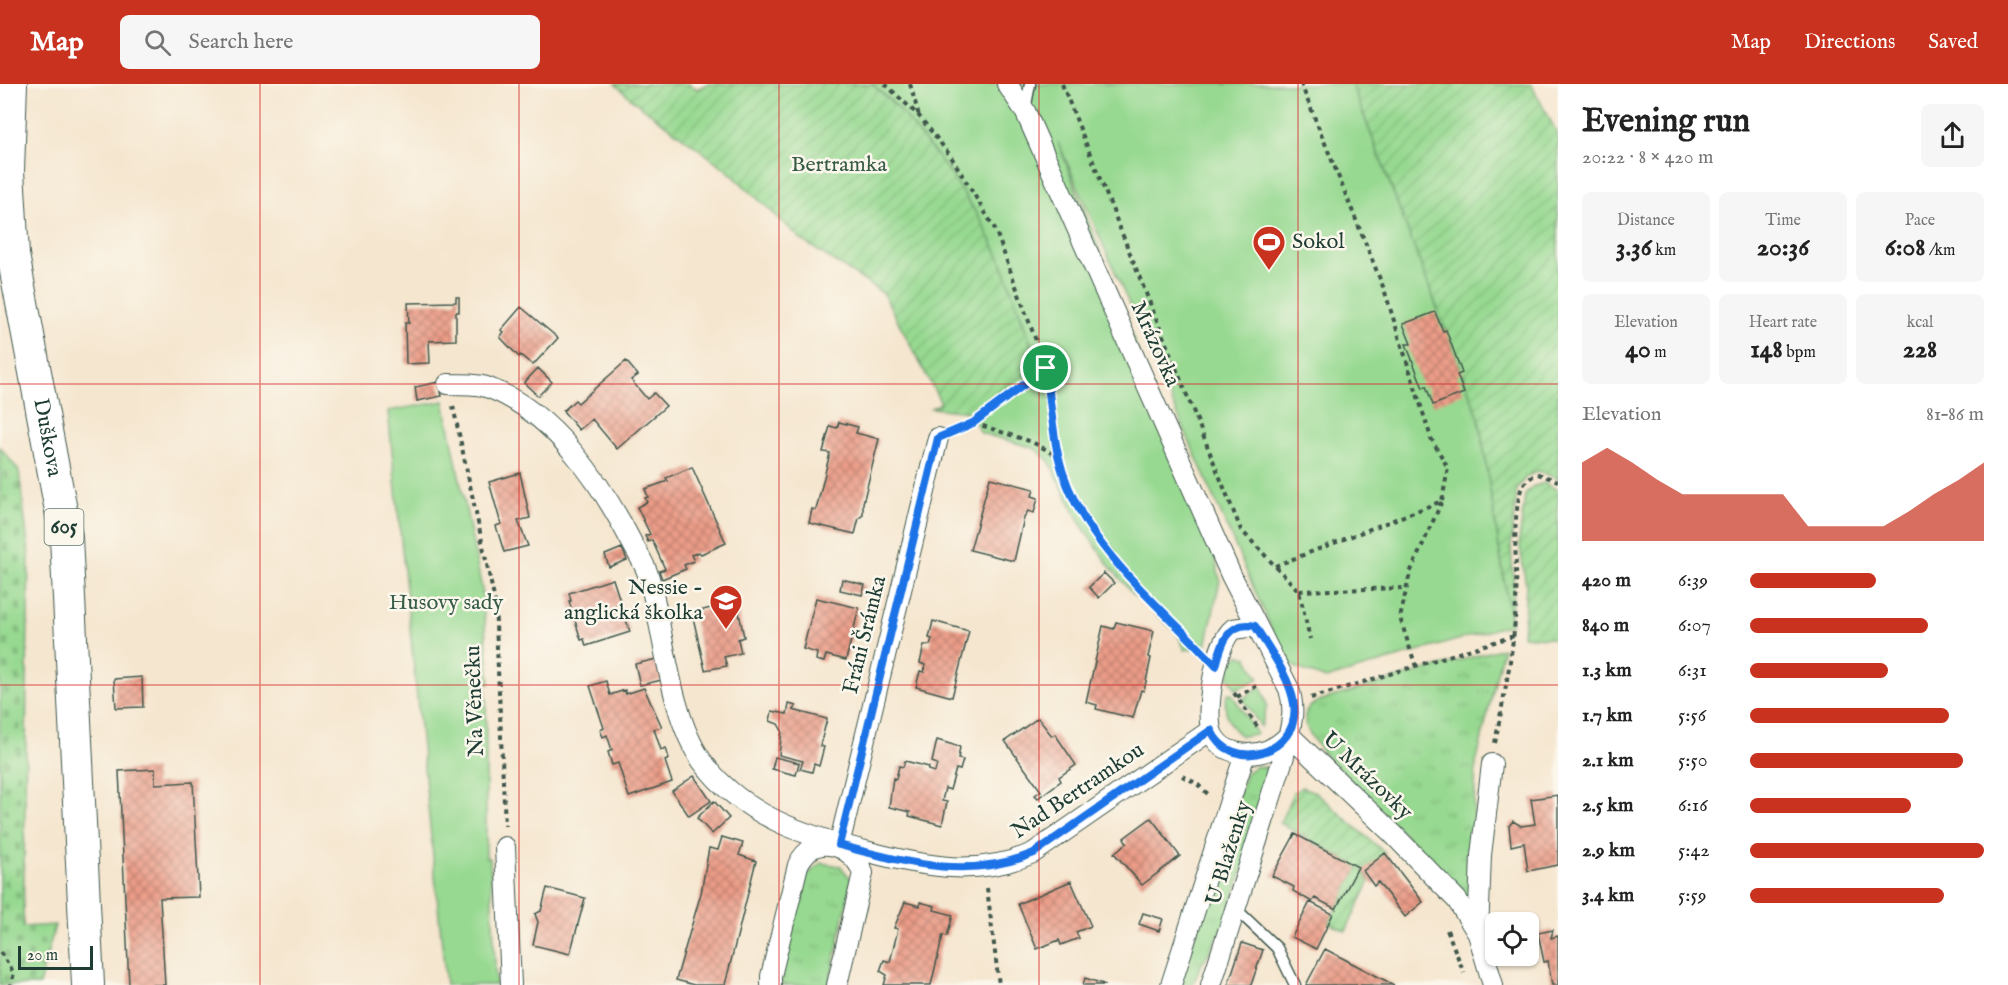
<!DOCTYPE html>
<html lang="en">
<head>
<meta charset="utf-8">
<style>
	body { margin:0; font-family:"IM FELL English",serif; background:#f6f6f6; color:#222; height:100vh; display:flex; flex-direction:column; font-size:22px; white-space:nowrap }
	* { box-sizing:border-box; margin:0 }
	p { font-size:20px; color:#767676 }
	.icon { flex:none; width:33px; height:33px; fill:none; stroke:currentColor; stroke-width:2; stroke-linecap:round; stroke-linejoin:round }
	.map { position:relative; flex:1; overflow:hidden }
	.sheet { display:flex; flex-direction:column; background:#fff; width:450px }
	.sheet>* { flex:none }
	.fabs { position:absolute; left:1485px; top:828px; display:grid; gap:12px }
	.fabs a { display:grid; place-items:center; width:54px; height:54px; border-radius:9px; background:#fff; box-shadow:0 2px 4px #0004; font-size:30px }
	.scale { position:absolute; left:18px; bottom:15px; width:75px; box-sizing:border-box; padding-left:6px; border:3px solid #1f3d34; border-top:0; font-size:16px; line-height:21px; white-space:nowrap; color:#1f3d34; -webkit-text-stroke:4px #fbf7ec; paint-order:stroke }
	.pin { position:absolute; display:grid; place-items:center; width:51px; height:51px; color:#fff; margin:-26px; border:3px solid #fff; border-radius:50%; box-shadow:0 2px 6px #0007 }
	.round { display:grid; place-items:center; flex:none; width:63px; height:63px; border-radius:9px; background:#f6f6f6 }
	.head { display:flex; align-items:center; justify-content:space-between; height:102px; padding:0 24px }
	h1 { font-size:33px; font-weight:700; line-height:45px }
	.metrics { display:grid; grid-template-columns:repeat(3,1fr); gap:9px; height:102px; padding:6px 24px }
	.metrics div { display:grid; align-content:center; border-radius:9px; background:#f6f6f6; text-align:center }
	.metrics b { font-size:26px; font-weight:700 }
	.metrics small { font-size:16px; font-weight:400 }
	.metrics p { font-size:16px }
	.chart { height:168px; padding:12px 24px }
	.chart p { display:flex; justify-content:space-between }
	.chart svg { width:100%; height:108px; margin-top:6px; fill:#c8321e; opacity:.7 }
	ul { padding:0 24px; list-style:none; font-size:20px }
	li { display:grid; grid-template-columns:96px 72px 1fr; align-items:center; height:45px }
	li i { height:15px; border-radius:8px; background:#c8321e }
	header { display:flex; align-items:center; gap:36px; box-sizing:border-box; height:84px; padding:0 30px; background:#c8321e; color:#fff }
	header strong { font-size:28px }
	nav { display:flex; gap:33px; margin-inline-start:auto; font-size:21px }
	.search { width:420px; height:54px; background:#f6f6f6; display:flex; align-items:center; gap:15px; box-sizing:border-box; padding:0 21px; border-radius:9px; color:#767676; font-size:22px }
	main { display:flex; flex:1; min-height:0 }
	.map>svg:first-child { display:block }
	.grass { fill:url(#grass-tufts); stroke:#5b8b62; stroke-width:1.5 }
	.cemetery { fill:url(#cemetery-stones); stroke:#5b8b62; stroke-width:1.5 }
	.park { fill:#97d991; stroke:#5b8b62; stroke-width:1.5 }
	.garden { fill:url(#garden-furrows); stroke:#5b8b62; stroke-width:1.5 }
	.building { fill:url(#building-cross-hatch) }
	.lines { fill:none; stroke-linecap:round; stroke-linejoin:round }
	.lane-casing { stroke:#3f564b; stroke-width:13 }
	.street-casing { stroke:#3f564b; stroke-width:22 }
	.primary-casing { stroke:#3f564b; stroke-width:34 }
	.path { stroke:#3f564b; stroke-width:4; stroke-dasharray:4.5 4.5; stroke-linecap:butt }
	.lane { stroke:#fff; stroke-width:10 }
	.street { stroke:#fff; stroke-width:20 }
	.primary { stroke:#fff; stroke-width:32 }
	.route-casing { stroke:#fff; stroke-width:12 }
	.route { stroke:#1a73e8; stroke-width:8 }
	.grid { fill:none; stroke:#d62828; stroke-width:1.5; stroke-opacity:0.55 }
	.labels { text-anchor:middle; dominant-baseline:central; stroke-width:5; stroke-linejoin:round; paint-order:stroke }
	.shield { fill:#fbf7ec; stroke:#61756b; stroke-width:1.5 }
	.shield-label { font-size:21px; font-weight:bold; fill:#1f3d34 }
	.park-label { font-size:22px; fill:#375c47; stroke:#fbf7ec }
	.poi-label { font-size:22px; fill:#1f3d34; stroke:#fbf7ec; text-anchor:start }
	.street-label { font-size:22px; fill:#1f3d34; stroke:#fbf7ec }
</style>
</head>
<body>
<header>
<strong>Map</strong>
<div class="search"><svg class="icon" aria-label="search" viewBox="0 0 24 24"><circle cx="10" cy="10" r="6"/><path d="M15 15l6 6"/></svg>Search here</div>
<nav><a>Map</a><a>Directions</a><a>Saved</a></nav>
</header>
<main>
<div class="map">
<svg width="1558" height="901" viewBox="0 0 1558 901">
	<defs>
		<pattern id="grass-tufts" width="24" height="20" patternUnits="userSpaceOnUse" patternTransform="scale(1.5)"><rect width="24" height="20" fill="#97d991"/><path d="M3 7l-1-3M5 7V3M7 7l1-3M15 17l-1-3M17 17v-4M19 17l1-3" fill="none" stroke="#82bb7e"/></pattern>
		<pattern id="cemetery-stones" width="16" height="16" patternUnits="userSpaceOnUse" patternTransform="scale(1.5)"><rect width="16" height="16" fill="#97d991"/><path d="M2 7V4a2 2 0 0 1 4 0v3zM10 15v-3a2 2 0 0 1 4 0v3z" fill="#82bb7e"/></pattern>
		<pattern id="garden-furrows" width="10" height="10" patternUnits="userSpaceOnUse" patternTransform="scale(1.5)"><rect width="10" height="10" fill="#97d991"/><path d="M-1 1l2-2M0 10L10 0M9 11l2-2" fill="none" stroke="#82bb7e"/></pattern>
		<pattern id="building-cross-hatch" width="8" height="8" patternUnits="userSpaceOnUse" patternTransform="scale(1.5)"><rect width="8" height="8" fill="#eb9c87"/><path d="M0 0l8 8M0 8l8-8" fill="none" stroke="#be806f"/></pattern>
	</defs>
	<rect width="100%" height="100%" fill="#fbf7ec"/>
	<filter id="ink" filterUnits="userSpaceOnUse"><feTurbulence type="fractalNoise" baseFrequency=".0167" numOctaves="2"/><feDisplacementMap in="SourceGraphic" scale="12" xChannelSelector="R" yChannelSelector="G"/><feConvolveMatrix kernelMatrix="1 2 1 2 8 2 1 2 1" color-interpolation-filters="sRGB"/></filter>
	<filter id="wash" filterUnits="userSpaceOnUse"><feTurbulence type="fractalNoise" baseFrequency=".008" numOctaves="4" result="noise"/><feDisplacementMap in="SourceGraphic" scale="24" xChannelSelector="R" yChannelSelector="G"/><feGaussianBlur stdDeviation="1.35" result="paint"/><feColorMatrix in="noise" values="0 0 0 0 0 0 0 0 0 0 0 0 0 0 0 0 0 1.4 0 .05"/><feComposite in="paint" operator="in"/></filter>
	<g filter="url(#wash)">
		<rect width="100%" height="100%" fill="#f5e6cf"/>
		<!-- grass -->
		<path class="grass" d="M1503,564L1476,679L1472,770L1473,806L1468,813L1325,671C1311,653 1289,628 1322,616Z
			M1256,682L1268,684L1273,691L1225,841L1199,885L1193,901H1179L1246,689Z
			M821,779L840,782L852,796L829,901H782L780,893L806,792Z"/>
		<!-- cemetery -->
		<path class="cemetery" d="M0,363L19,387L29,470L23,843L55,841L39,901H0Z"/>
		<!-- park -->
		<path class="park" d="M872,0H1352L1479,334L1511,540L1326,595L1287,580L1058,58L1212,461L1220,496L1206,562L1185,566L1177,549L1135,512L1110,483L1080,439L1049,377L1034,364L981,349L969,328L1038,279L1000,174L980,135L948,86L898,24Z
			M444,317L482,505L490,600L486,601V774H490L496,901H446L388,327Z
			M1239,571L1248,574L1259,595L1236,605L1228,592L1231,578Z
			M1261,602L1267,622L1261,643L1243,615Z
			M1228,609L1232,610L1257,650L1242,652C1229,645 1221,623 1228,609Z"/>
		<!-- garden -->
		<path class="garden" d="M615,0H689L697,5L707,0H872L898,24L948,86L980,135L1000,174L1038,280L969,328L931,324L941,319L883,209L803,157L727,86L634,17Z
			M1352,0H1531L1558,51V395L1538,387L1526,393L1517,405L1511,462L1514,504L1510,533L1479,334Z
			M1544,399L1558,406V555L1523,552L1526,501L1519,457L1525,411L1532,403Z
			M1302,703L1315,708L1385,769L1363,787L1370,797L1346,847L1329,839L1358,783L1280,739L1293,709Z"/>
		<g id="blocks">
			<!-- building -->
			<path class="building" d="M456,213H459V228H456V256L429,257L430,279L406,280L405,239H409L408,219L456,218Z
				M521,223L558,254L533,281L520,271L519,273L500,253L504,248L501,246Z
				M1435,228L1443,247L1446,246L1462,289L1457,291L1464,309L1433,321L1426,302L1423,304L1406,260H1411L1403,240Z
				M626,277L638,291L631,296L647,315L654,309L666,322L617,365L592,335L579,346L563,327L575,316L578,319Z
				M538,284L552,298L538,312L524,299Z
				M439,298L442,312L417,317L415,303Z
				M839,338L858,343L856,349L879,355L863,419V431L859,434L855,450L809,439L812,425L816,426L830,369L823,368L830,342L837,344Z
				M692,383L726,459L701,470L699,468L691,471L694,477L684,481L686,485L662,495L659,487L665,485L652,456L648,458L645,452L650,450L637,423L647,418L645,414L648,413L645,405L668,397L666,394Z
				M520,389L530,434L518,437L528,462L504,468L496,442L501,440L489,398Z
				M990,394L1034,405L1032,412L1038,414L1034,429L1028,427L1024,434L1014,477L970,466Z
				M622,464L627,476L609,483L605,471Z
				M1104,489L1114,499L1099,514L1089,503Z
				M613,495L630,548L586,562L584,555L581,556L569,517H571L569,509Z
				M842,495L865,501L862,511L840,506Z
				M816,514L859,524L846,576L826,571L824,578L816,576L817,569L803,565Z
				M729,519H737L744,553L738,555L741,569L724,573L727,582L705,586L692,529Z
				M933,537L969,547L952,613L916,603L920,587L924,588L925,581L920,579L924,561H930L932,555L929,554Z
				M1116,538L1154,547L1148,573L1151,574L1144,607L1141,606L1133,634L1096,625L1097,621L1086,618L1103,542L1114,545Z
				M657,575L662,596L640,601L635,580Z
				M142,593L143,623L116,624L114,595Z
				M606,597L610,611L625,606L626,610L644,604L662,643L654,645L661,666L666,664L669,675L665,677L672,698L629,713L618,679L612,681L608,668L612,666L607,651L603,653L600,646L604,644L590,602Z
				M789,620L796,622L793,626L827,635L820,662L824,663L819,682L814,680L812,688L800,685L803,677L779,671L782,647L778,640L770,637L772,627L787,630Z
				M1038,634L1052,652L1055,650L1076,681L1059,693L1061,697L1038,714L1035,711L1041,707L1005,657Z
				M937,656L960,663L958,675L963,676L960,686L956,685L950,706L945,704L942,717L947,718L942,741L909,732L910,728L889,723L893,694L896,695L899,682L903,683L905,677L929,683L928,686L935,688L937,680L932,678Z
				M775,673L799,679L796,691L772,685Z
				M155,685V700L193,698L199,813L160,814L165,901H129L119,687Z
				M694,692L711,717L689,732L672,707Z
				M1558,711V781L1528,787L1524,759L1511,762L1509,742L1513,737L1521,742L1535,740L1531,715Z
				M714,717L729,734L712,750L697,734Z
				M1151,734L1180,772L1142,801L1114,769L1127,759L1124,754Z
				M1295,750L1358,783L1336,825L1315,814L1312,818L1293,807L1294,803L1272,792Z
				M722,753L743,759L739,771L756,777L725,901H694L676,896L701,809L709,764L718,766Z
				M1385,769L1423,818L1405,833L1378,798L1374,802L1363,787Z
				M1071,797L1091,842L1076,848L1079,854L1061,861L1059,856L1037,865L1018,820Z
				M547,804L585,814L570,870L533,861L538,838L535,830L541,827Z
				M905,818L920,822V818L935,822L934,826L953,831L947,852L943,851L931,901H884L887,891L880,887L884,876L890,878L898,845L894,844Z
				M1310,818L1333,830L1316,865L1292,853Z
				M1143,829L1163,835L1159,847L1139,840Z
				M1553,846L1551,854L1558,852V901H1552L1548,877L1544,878L1538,849Z
				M1242,859L1263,866L1251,901H1228Z
				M1325,865L1394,901H1306Z
				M1085,894L1106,901H1083Z"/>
		</g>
	</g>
	<g filter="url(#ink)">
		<use href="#blocks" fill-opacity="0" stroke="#3f564b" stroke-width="1.5"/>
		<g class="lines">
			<defs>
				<path id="lane" d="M1025,26L1030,0
					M1236,825L1277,864L1295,901"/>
				<path id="street" d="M1007,0L1025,27L1231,491L1289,605C1297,630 1289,647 1284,672L1211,901
					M448,300C461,301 477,299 489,304C553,328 601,399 631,457C637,469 646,481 649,494C664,547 670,633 702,677C742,732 806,752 869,768C926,783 978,793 1033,769L1211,646
					M1255,542L1233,545C1216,558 1203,632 1213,651C1220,665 1233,669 1248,670C1265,670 1278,663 1289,651
					M1289,651L1393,750L1457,816L1478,850L1493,901
					M839,761L938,354
					M505,763L511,901
					M1478,850L1481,771L1492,680
					M771,901V892L798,781C813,748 852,759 863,789L837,901
					M1171,901L1245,670"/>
				<g id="primary">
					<path id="s1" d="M11,0L8,87L13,171L66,453L88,901"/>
				</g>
			</defs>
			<!-- lane casing -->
			<use href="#lane" class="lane-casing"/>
			<!-- street casing -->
			<use href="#street" class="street-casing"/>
			<!-- primary casing -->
			<use href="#primary" class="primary-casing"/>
			<!-- path -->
			<path class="path" d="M885,0L919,32L950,71L995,145L1046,284L1058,372L1074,414L1114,479L1199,563
				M910,0L919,32
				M1062,0L1241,446L1299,507L1310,555
				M453,322L495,518L505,742
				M974,339L1032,358L1058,372
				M958,345L973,339L1045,284
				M1275,482L1442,417L1448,384L1431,354L1384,205L1301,0
				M1299,507L1406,504
				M1416,583L1400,534L1410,489L1442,417
				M1234,609L1259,645
				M1237,613L1260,600
				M1311,614L1514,552
				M1495,659C1504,612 1514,566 1516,519C1518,482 1511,446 1520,409C1522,400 1529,393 1538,390L1558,397
				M1182,692L1196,699L1209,711
				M987,804L999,901
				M1447,846L1464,889
				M0,868L14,889L11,901"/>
			<!-- lane -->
			<use href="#lane" class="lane"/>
			<!-- street -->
			<use href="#street" class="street"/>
			<!-- primary -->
			<use href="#primary" class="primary"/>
		</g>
	</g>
	<g class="lines" filter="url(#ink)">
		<defs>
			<path id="route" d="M1046,284C1050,313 1052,343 1058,371C1078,460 1158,518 1216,582C1221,561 1228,536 1255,542C1269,565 1290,593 1294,620C1301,670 1230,690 1211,646L1034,769C967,797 905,778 839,761L938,354L973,339Z"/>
		</defs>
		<!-- route casing -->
		<use href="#route" class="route-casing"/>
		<!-- route -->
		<use href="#route" class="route"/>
	</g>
	<!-- grid -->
	<path class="grid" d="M260,0V901M519,0V901M779,0V901M1039,0V901M1298,0V901M0,300H1558M0,601H1558"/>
	<!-- icons -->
	<defs>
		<symbol id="stadium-pin" viewBox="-11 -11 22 30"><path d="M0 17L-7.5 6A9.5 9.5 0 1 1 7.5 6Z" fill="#c8321e" stroke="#fbf7ec"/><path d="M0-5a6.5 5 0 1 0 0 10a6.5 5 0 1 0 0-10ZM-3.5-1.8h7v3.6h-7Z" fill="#fff"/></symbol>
		<symbol id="school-pin" viewBox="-11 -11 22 30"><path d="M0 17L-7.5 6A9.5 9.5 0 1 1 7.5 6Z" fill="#c8321e" stroke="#fbf7ec"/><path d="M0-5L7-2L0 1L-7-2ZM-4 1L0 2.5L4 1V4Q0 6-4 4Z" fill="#fff"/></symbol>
	</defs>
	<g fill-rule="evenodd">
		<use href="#stadium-pin" x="1250" y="139" width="38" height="52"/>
		<use href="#school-pin" x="707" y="498" width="38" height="52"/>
	</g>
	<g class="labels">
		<!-- shield labels -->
		<rect class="shield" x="44.5" y="425" width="39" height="36" rx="4.5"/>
		<g class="shield-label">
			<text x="64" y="443">605</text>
		</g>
		<!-- park labels -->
		<g class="park-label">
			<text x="839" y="81">Bertramka</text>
			<text x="446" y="519">Husovy sady</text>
		</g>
		<!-- poi labels -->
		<g class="poi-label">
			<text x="1292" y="158">Sokol</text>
			<text x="703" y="504" text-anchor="end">Nessie -<tspan x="703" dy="25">anglická školka</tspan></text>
		</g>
		<!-- street labels -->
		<g class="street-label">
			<text transform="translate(1155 260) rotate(66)">Mrázovka</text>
			<text stroke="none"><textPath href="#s1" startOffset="357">Duškova</textPath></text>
			<text transform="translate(865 551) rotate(-76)">Fráni Šrámka</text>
			<text transform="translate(475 617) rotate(-92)">Na Věnečku</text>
			<text transform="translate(1367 692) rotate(44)">U Mrázovky</text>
			<text transform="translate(1078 707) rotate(-34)">Nad Bertramkou</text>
			<text transform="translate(1229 769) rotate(-73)">U Blaženky</text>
		</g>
	</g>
</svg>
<div class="fabs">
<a><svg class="icon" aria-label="locate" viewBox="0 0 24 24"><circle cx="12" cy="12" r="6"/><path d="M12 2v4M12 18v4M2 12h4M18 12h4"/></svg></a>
</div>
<div class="scale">20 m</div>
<div class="pin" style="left:1046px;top:284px;background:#1e9e55"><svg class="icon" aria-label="arrive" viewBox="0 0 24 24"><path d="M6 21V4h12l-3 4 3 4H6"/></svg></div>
</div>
<section class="sheet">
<div class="head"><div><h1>Evening run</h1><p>20:22 · 8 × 420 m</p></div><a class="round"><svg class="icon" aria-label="share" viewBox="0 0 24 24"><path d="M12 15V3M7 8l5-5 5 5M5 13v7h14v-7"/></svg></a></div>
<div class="metrics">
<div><p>Distance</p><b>3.36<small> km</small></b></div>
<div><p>Time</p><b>20:36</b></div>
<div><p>Pace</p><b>6:08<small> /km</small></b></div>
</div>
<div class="metrics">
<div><p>Elevation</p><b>40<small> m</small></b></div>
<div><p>Heart rate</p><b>148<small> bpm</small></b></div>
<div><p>kcal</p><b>228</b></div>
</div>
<div class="chart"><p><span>Elevation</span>81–86 m</p>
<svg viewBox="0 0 160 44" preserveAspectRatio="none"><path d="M0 44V12L10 6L20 12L30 19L40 25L50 25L60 25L70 25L80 25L90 38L100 38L110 38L120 38L130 32L140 25L150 19L160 12V44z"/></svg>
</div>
<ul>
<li><b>420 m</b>6:39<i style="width:54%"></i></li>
<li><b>840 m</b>6:07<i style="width:76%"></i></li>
<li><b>1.3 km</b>6:31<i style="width:59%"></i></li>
<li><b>1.7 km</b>5:56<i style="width:85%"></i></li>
<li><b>2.1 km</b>5:50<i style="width:91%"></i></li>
<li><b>2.5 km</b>6:16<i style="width:69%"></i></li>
<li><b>2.9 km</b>5:42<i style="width:100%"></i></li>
<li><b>3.4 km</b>5:59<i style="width:83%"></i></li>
</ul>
</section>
</main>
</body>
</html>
